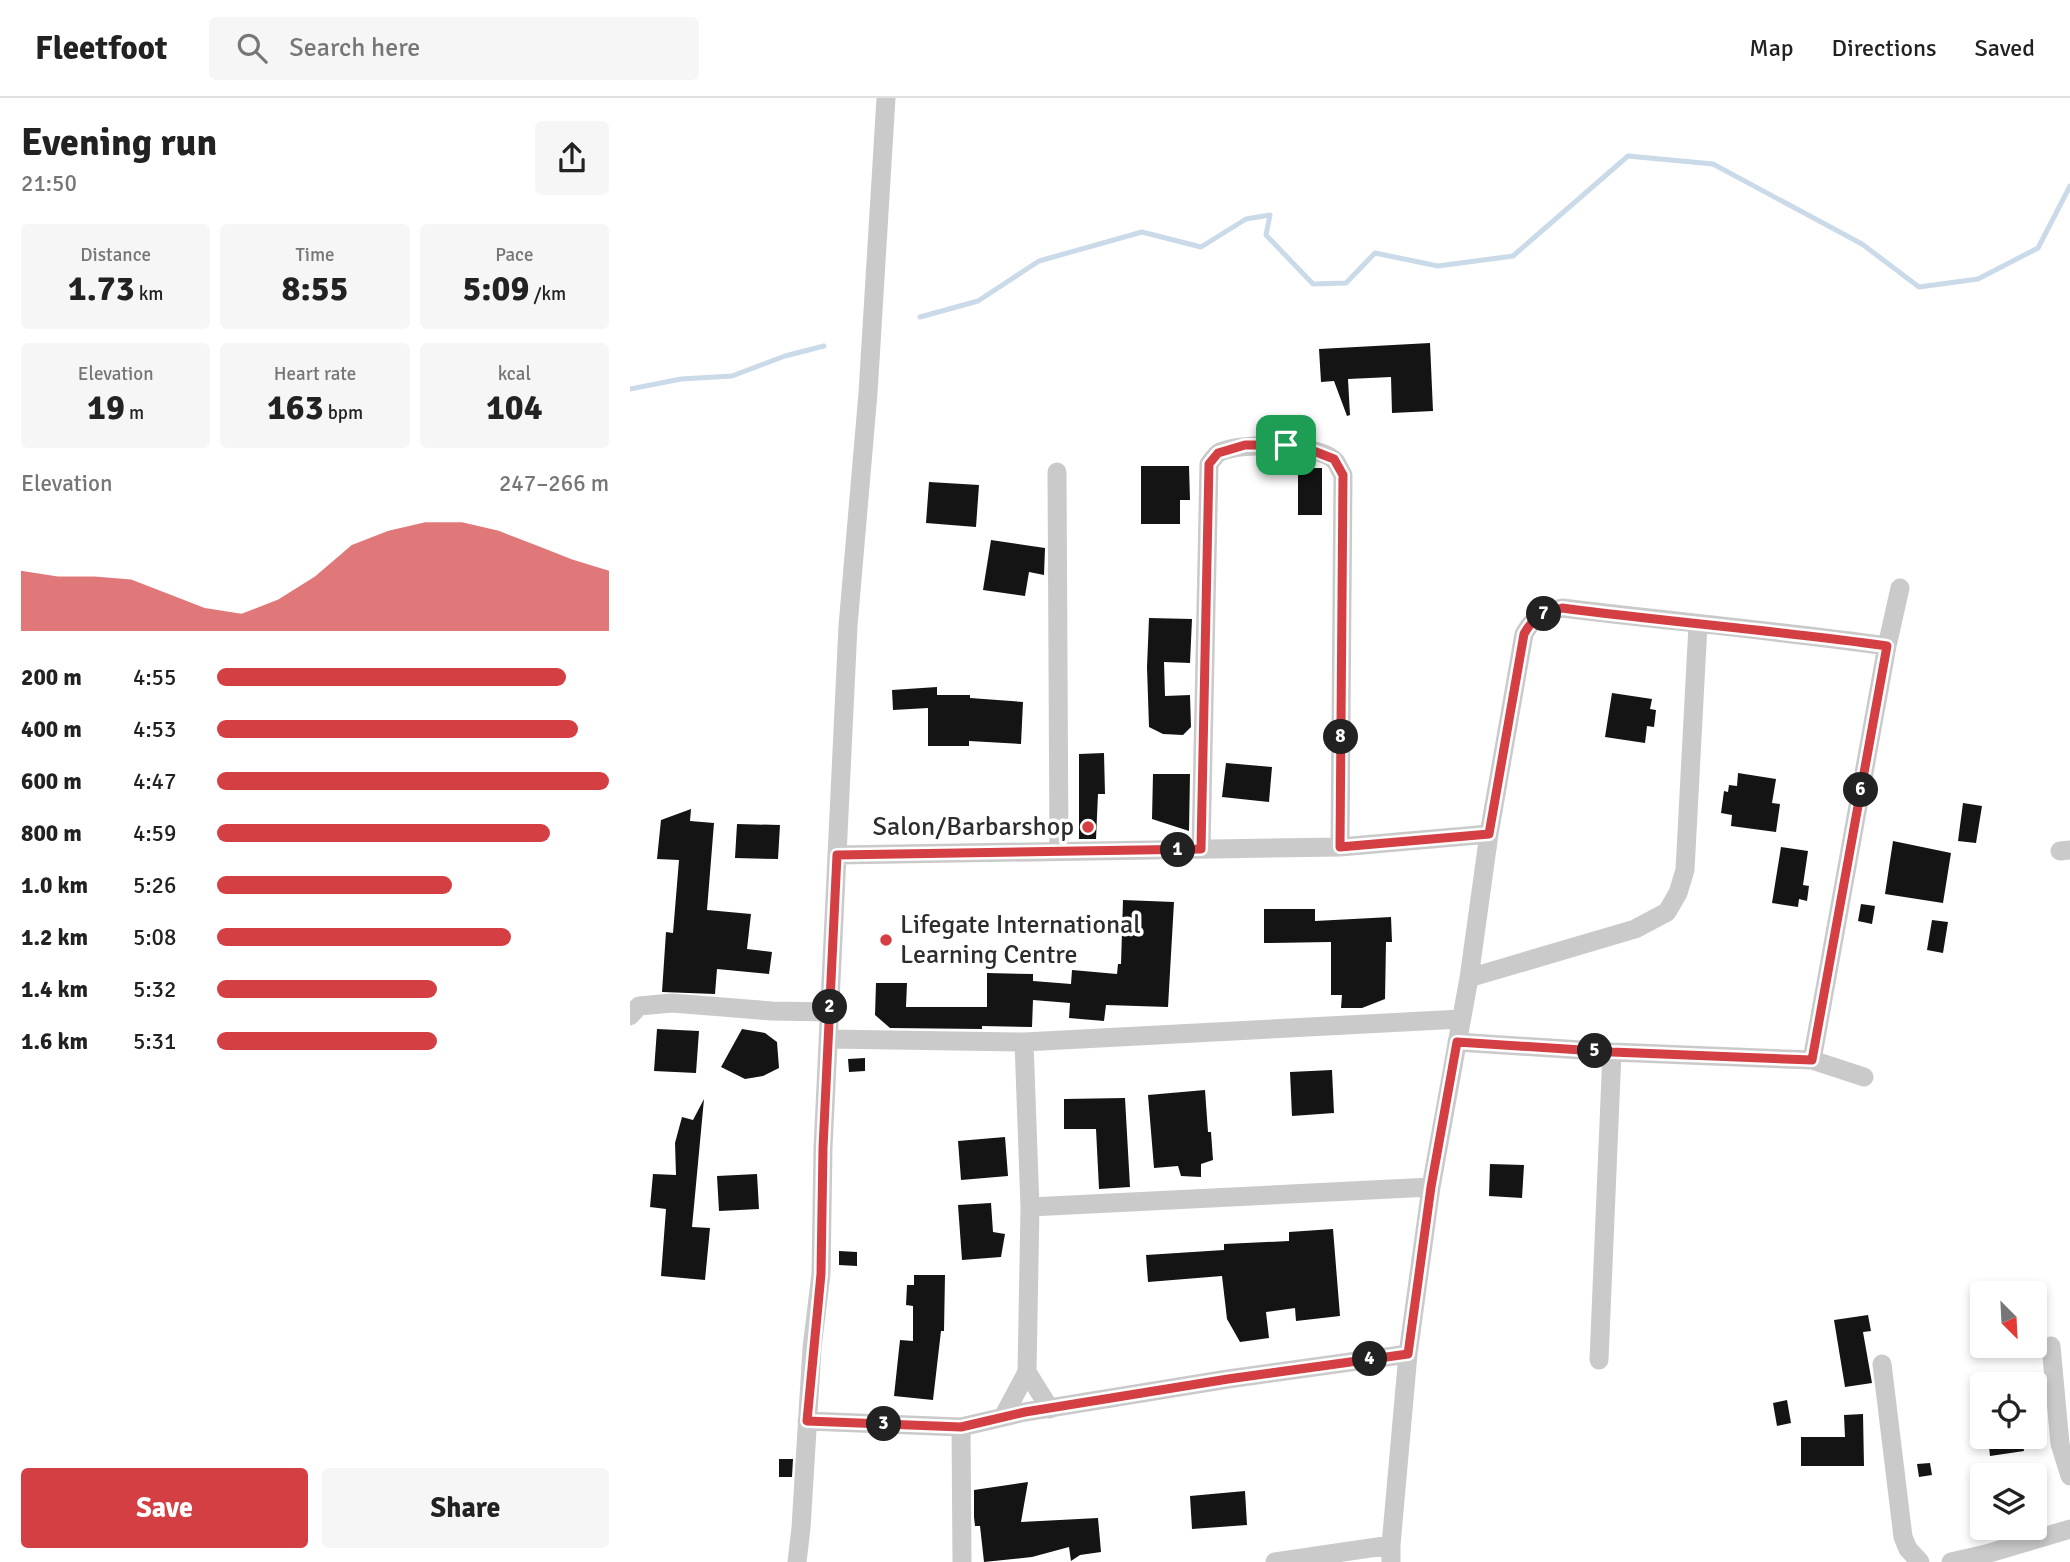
<!DOCTYPE html>
<html lang="en">
<head>
<meta charset="utf-8">
<style>
	body { margin:0; font-family:Signika,sans-serif; background:#f6f6f6; color:#222; height:100vh; display:flex; flex-direction:column; font-size:26px; white-space:nowrap }
	* { box-sizing:border-box; margin:0 }
	p { font-size:23px; color:#767676 }
	.icon { flex:none; width:38px; height:38px; fill:none; stroke:currentColor; stroke-width:2; stroke-linecap:round; stroke-linejoin:round }
	.map { position:relative; flex:1; overflow:hidden }
	.details { display:flex; flex-direction:column; background:#fff; width:630px }
	.details>* { flex:none }
	.needle { width:46px; rotate:156deg }
	.tools { position:absolute; left:1340px; top:1183px; display:grid; gap:14px }
	.tools a { display:grid; place-items:center; width:77px; height:77px; border-radius:7px; background:#fff; box-shadow:0 4px 10px #0003; font-size:35px }
	.pin { position:absolute; display:grid; place-items:center; width:60px; height:60px; color:#fff; margin:-30px; border-radius:14px; box-shadow:0 4px 10px #0006 }
	.km { position:absolute; width:35px; height:35px; margin:-18px; border-radius:50%; background:#222; color:#fff; font-size:19px; line-height:35px; text-align:center }
	.round { display:grid; place-items:center; flex:none; width:74px; height:74px; border-radius:7px; background:#f6f6f6 }
	.overview { display:flex; align-items:center; justify-content:space-between; height:119px; padding:0 21px }
	h1 { font-size:38px; font-weight:800; line-height:52px }
	.metrics { display:grid; grid-template-columns:repeat(3,1fr); gap:10px; height:119px; padding:7px 21px }
	.metrics div { display:grid; align-content:center; border-radius:7px; background:#f6f6f6; text-align:center }
	.metrics b { font-size:35px; font-weight:800 }
	.metrics small { font-size:19px; font-weight:400 }
	.metrics p { font-size:19px }
	.chart { height:196px; padding:14px 21px }
	.chart p { display:flex; justify-content:space-between }
	.chart svg { width:100%; height:126px; margin-top:7px; fill:#d43f43; opacity:.7 }
	.button { display:flex; gap:14px; margin-top:auto; padding:14px 21px }
	.button a { flex:1; height:80px; border-radius:7px; background:#d43f43; color:#fff; font-size:28px; font-weight:800; line-height:80px; text-align:center }
	.button a+a { background:#f6f6f6; color:#222 }
	ul { padding:0 21px; list-style:none; font-size:23px }
	li { display:grid; grid-template-columns:112px 84px 1fr; align-items:center; height:52px }
	li i { height:18px; border-radius:9px; background:#d43f43 }
	header { display:flex; align-items:center; gap:42px; box-sizing:border-box; height:98px; padding:0 35px; background:#fff; border-bottom:2px solid #e0e0e0 }
	header strong { font-size:33px }
	nav { display:flex; gap:38px; margin-inline-start:auto; font-size:24px }
	.search { width:490px; height:63px; background:#f6f6f6; display:flex; align-items:center; gap:18px; box-sizing:border-box; padding:0 24px; border-radius:7px; color:#767676; font-size:26px }
	main { display:flex; flex:1; min-height:0 }
	.map>svg:first-child { display:block }
	.lines { fill:none; stroke-linecap:round; stroke-linejoin:round }
	.stream { stroke:#cadae8; stroke-width:5 }
	.building { fill:#141414 }
	.minor { stroke:#cacaca; stroke-width:19 }
	.route-casing { stroke:#fff; stroke-width:14 }
	.route { stroke:#d43f43; stroke-width:9 }
	.poi-dot { fill:#d43f43; stroke:#fff; stroke-width:2.5 }
	.labels { text-anchor:middle; dominant-baseline:central; stroke-width:7; stroke-linejoin:round; paint-order:stroke }
	.poi-label { font-size:26px; fill:#2d2d2d; stroke:#fff; text-anchor:end }
</style>
</head>
<body>
<header>
<strong>Fleetfoot</strong>
<div class="search"><svg class="icon" aria-label="search" viewBox="0 0 24 24"><circle cx="10" cy="10" r="6"/><path d="M15 15l6 6"/></svg>Search here</div>
<nav><a>Map</a><a>Directions</a><a>Saved</a></nav>
</header>
<main>
<section class="details">
<div class="overview"><div><h1>Evening run</h1><p>21:50</p></div><a class="round"><svg class="icon" aria-label="share" viewBox="0 0 24 24"><path d="M12 15V3M7 8l5-5 5 5M5 13v7h14v-7"/></svg></a></div>
<div class="metrics">
<div><p>Distance</p><b>1.73<small> km</small></b></div>
<div><p>Time</p><b>8:55</b></div>
<div><p>Pace</p><b>5:09<small> /km</small></b></div>
</div>
<div class="metrics">
<div><p>Elevation</p><b>19<small> m</small></b></div>
<div><p>Heart rate</p><b>163<small> bpm</small></b></div>
<div><p>kcal</p><b>104</b></div>
</div>
<div class="chart"><p><span>Elevation</span>247–266 m</p>
<svg viewBox="0 0 160 44" preserveAspectRatio="none"><path d="M0 44V23L10 25L20 25L30 26L40 31L50 36L60 38L70 33L80 25L90 14L100 9L110 6L120 6L130 9L140 14L150 19L160 23V44z"/></svg>
</div>
<ul>
<li><b>200 m</b>4:55<i style="width:89%"></i></li>
<li><b>400 m</b>4:53<i style="width:92%"></i></li>
<li><b>600 m</b>4:47<i style="width:100%"></i></li>
<li><b>800 m</b>4:59<i style="width:85%"></i></li>
<li><b>1.0 km</b>5:26<i style="width:60%"></i></li>
<li><b>1.2 km</b>5:08<i style="width:75%"></i></li>
<li><b>1.4 km</b>5:32<i style="width:56%"></i></li>
<li><b>1.6 km</b>5:31<i style="width:56%"></i></li>
</ul>
<div class="button"><a>Save</a><a>Share</a></div>
</section>
<div class="map">
<svg width="1440" height="1464" viewBox="0 0 1440 1464">
	<rect width="100%" height="100%" fill="#fff"/>
	<g class="lines">
		<!-- stream -->
		<path class="stream" d="M290,219L348,203L409,163L512,134L571,149L616,121L640,117L636,137L683,186L716,185L745,155L808,168L883,158L998,58L1083,66L1232,146L1289,189L1348,181L1408,150L1440,88
			M0,291L51,281L102,278L155,258L194,248"/>
	</g>
	<!-- building -->
	<path class="building" d="M800,245L803,313L762,315L761,279L718,281L720,317L717,318L704,283L691,284L689,251Z
		M511,368H559L560,402H550V426H511Z
		M668,370H692V417H668Z
		M299,384L349,387L346,429L296,425Z
		M361,442L415,450L414,477L399,474L395,498L353,492Z
		M519,520L562,521L560,565L534,564L535,598L560,597L561,629L553,637L533,636L519,629L517,569Z
		M307,589V597H340V600L393,604L391,646L339,643V648H298V610L263,612L262,592Z
		M982,595L1022,601L1020,611L1026,612L1024,629L1017,628L1015,645L975,639Z
		M474,655L475,696H468L466,741H449V656Z
		M596,665L642,669L639,704L592,699Z
		M1108,675L1146,681L1142,705L1150,706L1146,734L1101,728L1102,717L1091,715L1094,693L1098,694L1099,687L1107,688Z
		M523,676H560L559,733L522,721Z
		M1333,705L1352,708L1346,745L1328,743Z
		M61,711L60,723L84,725L77,812L121,816L117,851L142,854L139,876L87,871L85,896L32,894L36,834L43,835L49,762L27,761L31,722Z
		M107,726L150,727L148,761L105,760Z
		M1263,743L1321,755L1313,805L1255,796Z
		M1151,749L1178,753L1173,787L1179,788L1177,803L1169,801L1168,809L1142,805Z
		M493,802L544,804L538,909L476,907L474,923L439,920L440,905L403,902L402,929L352,928V931L260,930L245,917L246,885H277L276,909H357V875L403,876V883L441,886L442,872L487,876L488,866H491Z
		M1231,806L1245,808L1242,826L1228,823Z
		M634,811H685V823L761,819L762,844H756L755,901L732,910H711L712,897H701V844L634,845Z
		M1302,822L1318,824L1313,855L1297,852Z
		M27,931L69,933L66,975L24,973Z
		M112,931L135,935L147,944L149,970L133,978L115,981L91,969Z
		M235,960V973L219,974L218,961Z
		M702,972L704,1015L662,1018L660,974Z
		M575,992L578,1034H581L583,1062L571,1066V1079L551,1078L548,1068L524,1070L518,997Z
		M495,1000L500,1089L469,1091L466,1031H434V1001Z
		M74,1001L62,1129L80,1130L75,1182L31,1178L36,1111L20,1109L23,1076L46,1077L45,1045L52,1019L63,1022Z
		M375,1039L378,1078L331,1082L328,1043Z
		M860,1066L894,1067L892,1100L859,1098Z
		M127,1076L129,1111L89,1113L87,1078Z
		M361,1105L363,1134L375,1136L371,1159L332,1162L328,1107Z
		M703,1131L710,1218L666,1223L665,1210L636,1214L639,1240L610,1244L597,1221L592,1178L518,1184L516,1157L594,1152V1146L659,1143V1134Z
		M209,1153L227,1154V1168L209,1167Z
		M284,1177H315L314,1233H311L303,1302L264,1298L270,1242L283,1243V1208L276,1207L277,1187H284Z
		M1238,1217L1241,1233L1233,1234L1242,1285L1215,1289L1204,1222Z
		M1157,1302L1161,1325L1147,1328L1143,1305Z
		M1233,1316L1234,1368H1171V1339H1215L1214,1317Z
		M1358,1339H1392L1394,1353L1360,1358Z
		M149,1361H163L162,1379H149Z
		M1300,1365L1302,1377L1289,1379L1287,1366Z
		M398,1384L391,1424L468,1420L471,1454L450,1457L441,1463L439,1449L402,1459L354,1464L350,1428H345L344,1419V1392Z
		M615,1393L617,1427L562,1431L560,1398Z"/>
	<g class="lines">
		<!-- minor -->
		<path class="minor" d="M427,374L429,753
			M571,751L579,366C582,362 586,356 590,354C612,344 688,345 705,363C708,366 710,373 713,377L710,749
			M1430,753L1440,752
			M207,757L710,749L859,736
			M839,880L1005,831L1037,814L1048,795L1055,772L1068,527
			M0,918L9,908L42,905L142,913L200,914
			M198,941L394,944L831,921
			M827,944L982,954L1182,962L1234,979
			M1182,962L1257,548L1270,490
			M400,1109L801,1089
			M1421,1248L1430,1346L1440,1378
			M969,1262L982,954
			M1252,1266L1273,1439L1278,1451L1290,1464
			M397,1274L420,1311
			M373,1319L397,1274L400,1109L394,944
			M177,1323L331,1329L395,1314L598,1281L778,1256
			M331,1329L332,1464
			M167,1464L171,1430L182,1250L191,1176L193,1050L218,528L238,295L256,0
			M645,1464L761,1447
			M761,1464V1447L778,1256L801,1089L839,880L859,736L894,536C904,518 912,516 932,510C1040,523 1149,533 1257,548
			M1321,1464L1356,1456L1440,1431"/>
	</g>
	<g class="lines">
		<defs>
			<path id="route" d="M615,347H656L681,352L704,361L713,377L710,749L859,736L894,536C904,518 913,516 932,510C1040,524 1149,533 1257,548L1182,962L982,954L827,944L801,1089L778,1256L598,1281L395,1314L331,1329L177,1323L191,1176L193,1050L207,757L571,751L579,366L588,355Z"/>
		</defs>
		<!-- route casing -->
		<use href="#route" class="route-casing"/>
		<!-- route -->
		<use href="#route" class="route"/>
	</g>
	<!-- markers -->
	<g class="poi-dot">
		<circle cx="458" cy="729" r="7"/>
		<circle cx="256" cy="842" r="7"/>
	</g>
	<g class="labels">
		<!-- poi labels -->
		<g class="poi-label">
			<text x="444" y="729">Salon/Barbarshop</text>
			<text x="270" y="827" text-anchor="start">Lifegate International<tspan x="270" dy="30">Learning Centre</tspan></text>
		</g>
	</g>
</svg>
<div class="tools">
<a><svg class="needle" viewBox="-14 -14 28 28"><path d="M0-13l5 13h-10z" fill="#e53935"/><path d="M0 13l5-13h-10z" fill="#767676"/></svg></a>
<a><svg class="icon" aria-label="locate" viewBox="0 0 24 24"><circle cx="12" cy="12" r="6"/><path d="M12 2v4M12 18v4M2 12h4M18 12h4"/></svg></a>
<a><svg class="icon" aria-label="layers" viewBox="0 0 24 24"><path d="M12 4l9 5-9 5-9-5zM3 14l9 5 9-5"/></svg></a>
</div>
<div class="pin" style="left:656px;top:347px;background:#1e9e55"><svg class="icon" aria-label="arrive" viewBox="0 0 24 24"><path d="M6 21V4h12l-3 4 3 4H6"/></svg></div>
<b class="km" style="left:548px;top:752px">1</b>
<b class="km" style="left:200px;top:909px">2</b>
<b class="km" style="left:254px;top:1326px">3</b>
<b class="km" style="left:740px;top:1261px">4</b>
<b class="km" style="left:965px;top:953px">5</b>
<b class="km" style="left:1231px;top:692px">6</b>
<b class="km" style="left:914px;top:516px">7</b>
<b class="km" style="left:711px;top:639px">8</b>
</div>
</main>
</body>
</html>
